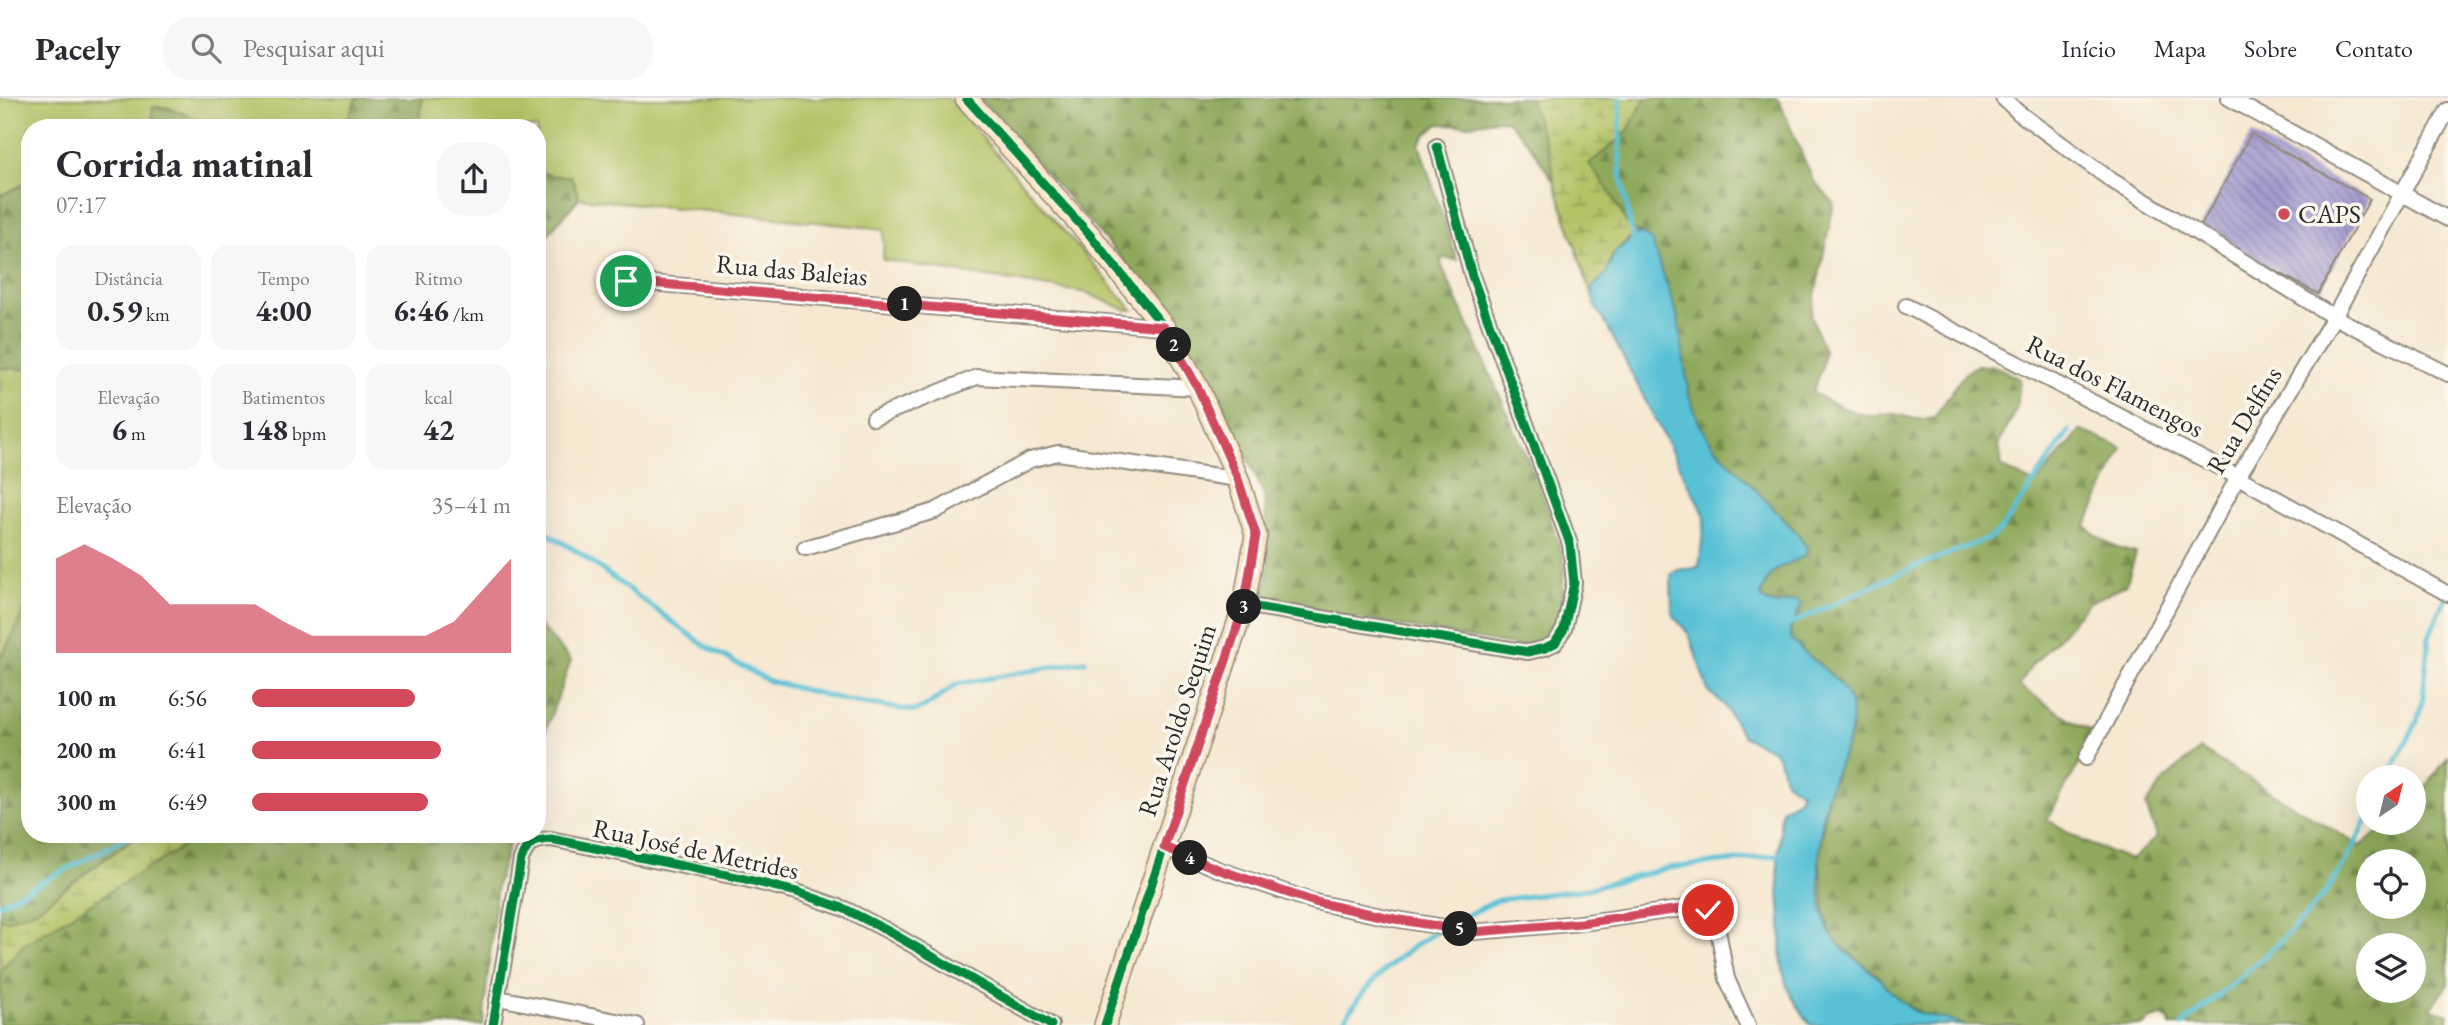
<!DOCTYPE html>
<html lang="pt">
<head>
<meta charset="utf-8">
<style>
	body { margin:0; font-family:"EB Garamond",serif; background:#f7f7f7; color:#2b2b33; height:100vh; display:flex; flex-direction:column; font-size:26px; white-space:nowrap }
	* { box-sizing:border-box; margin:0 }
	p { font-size:23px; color:#7c7c81 }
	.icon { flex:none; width:38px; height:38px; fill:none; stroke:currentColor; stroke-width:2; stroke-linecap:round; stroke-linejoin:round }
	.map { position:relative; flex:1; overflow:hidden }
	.drawer { position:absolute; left:21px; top:21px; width:525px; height:724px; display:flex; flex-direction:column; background:#fff; border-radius:28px; box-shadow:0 7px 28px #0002 }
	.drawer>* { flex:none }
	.needle { width:46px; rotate:35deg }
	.tools { position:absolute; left:2356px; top:667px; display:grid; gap:14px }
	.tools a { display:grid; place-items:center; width:70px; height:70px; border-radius:50%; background:#fff; box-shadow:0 7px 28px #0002; font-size:35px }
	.pin { position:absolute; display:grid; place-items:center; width:60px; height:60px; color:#fff; margin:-30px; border:4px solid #fff; border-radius:50%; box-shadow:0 2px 7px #0007 }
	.km { position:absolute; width:35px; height:35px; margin:-18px; border-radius:50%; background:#222; color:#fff; font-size:19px; line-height:35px; text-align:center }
	.round { display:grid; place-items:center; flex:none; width:74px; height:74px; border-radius:28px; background:#f7f7f7 }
	.overview { display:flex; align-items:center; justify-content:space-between; height:119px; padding:0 35px }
	h1 { font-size:38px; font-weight:700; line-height:52px }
	.figures { display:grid; grid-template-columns:repeat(3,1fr); gap:10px; height:119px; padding:7px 35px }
	.figures div { display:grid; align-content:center; border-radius:18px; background:#f7f7f7; text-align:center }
	.figures b { font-size:30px; font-weight:700 }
	.figures small { font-size:19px; font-weight:400 }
	.figures p { font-size:19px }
	.chart { height:196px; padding:14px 35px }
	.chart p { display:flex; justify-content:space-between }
	.chart svg { width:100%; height:126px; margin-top:7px; fill:#d1495b; opacity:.7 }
	ul { padding:0 35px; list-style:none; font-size:23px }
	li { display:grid; grid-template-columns:112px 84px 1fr; align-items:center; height:52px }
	li i { height:18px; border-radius:9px; background:#d1495b }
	header { display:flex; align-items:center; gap:42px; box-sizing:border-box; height:98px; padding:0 35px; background:#fff; border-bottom:2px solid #e1e1e2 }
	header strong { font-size:33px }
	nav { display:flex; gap:38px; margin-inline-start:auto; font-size:24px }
	.search { width:490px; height:63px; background:#f7f7f7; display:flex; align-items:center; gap:18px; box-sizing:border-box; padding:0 24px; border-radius:28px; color:#7c7c81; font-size:26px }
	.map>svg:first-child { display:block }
	.grass { fill:#b4c366; stroke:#707748; stroke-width:2 }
	.forest { fill:url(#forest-firs); stroke:#5d6a43; stroke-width:2; fill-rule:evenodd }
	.wetland { fill:url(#wetland-marsh); stroke:#707748; stroke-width:2 }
	.water { fill:#59c1d6; stroke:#427680; stroke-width:2 }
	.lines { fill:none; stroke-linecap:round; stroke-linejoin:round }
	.stream { stroke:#59c1d6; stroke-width:5 }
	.building { fill:url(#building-back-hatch) }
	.street-casing { stroke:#908a7e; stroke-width:18 }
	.secondary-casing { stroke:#908a7e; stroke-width:24 }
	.street { stroke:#fff; stroke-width:14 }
	.secondary { stroke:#fde5c5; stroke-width:21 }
	.cycleway-casing { stroke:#fbf7ec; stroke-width:13 }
	.cycleway { stroke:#00873e; stroke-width:9 }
	.route-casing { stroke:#fff; stroke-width:14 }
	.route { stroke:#d1495b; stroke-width:9 }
	.poi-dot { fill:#d1495b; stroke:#fbf7ec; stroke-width:2.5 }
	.labels { text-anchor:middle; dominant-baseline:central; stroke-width:7; stroke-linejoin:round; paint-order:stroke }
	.poi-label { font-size:26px; fill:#2b2b2b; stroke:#fbf7ec; text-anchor:start }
	.street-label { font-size:26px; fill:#2b2b2b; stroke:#fbf7ec }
</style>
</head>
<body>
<header>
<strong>Pacely</strong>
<div class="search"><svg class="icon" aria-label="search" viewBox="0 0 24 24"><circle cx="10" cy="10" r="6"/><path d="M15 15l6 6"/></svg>Pesquisar aqui</div>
<nav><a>Início</a><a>Mapa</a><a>Sobre</a><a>Contato</a></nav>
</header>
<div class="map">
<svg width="2448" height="927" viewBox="0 0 2448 927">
	<defs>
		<pattern id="forest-firs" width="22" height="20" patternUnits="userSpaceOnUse" patternTransform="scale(1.75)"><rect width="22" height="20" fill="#8fa95b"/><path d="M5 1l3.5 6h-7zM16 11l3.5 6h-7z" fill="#758a4b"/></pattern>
		<pattern id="wetland-marsh" width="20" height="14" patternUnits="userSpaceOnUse" patternTransform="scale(1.75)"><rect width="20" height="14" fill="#b4c366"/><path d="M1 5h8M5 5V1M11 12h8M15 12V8" fill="none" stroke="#939f54"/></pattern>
		<pattern id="building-back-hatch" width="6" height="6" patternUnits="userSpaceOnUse" patternTransform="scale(1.75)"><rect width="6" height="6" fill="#a69dd0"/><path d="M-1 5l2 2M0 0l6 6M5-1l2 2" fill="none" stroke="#8780a9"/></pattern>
	</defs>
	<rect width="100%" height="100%" fill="#fbf7ec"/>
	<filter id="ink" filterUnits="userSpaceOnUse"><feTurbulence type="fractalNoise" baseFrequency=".0143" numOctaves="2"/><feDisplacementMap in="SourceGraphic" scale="14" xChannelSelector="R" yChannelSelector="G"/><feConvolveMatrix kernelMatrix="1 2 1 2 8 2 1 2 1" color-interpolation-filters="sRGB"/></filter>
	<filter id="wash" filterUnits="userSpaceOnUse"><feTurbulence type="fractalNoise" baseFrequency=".00686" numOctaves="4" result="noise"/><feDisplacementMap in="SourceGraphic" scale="28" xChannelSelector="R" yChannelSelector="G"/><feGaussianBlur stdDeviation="1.57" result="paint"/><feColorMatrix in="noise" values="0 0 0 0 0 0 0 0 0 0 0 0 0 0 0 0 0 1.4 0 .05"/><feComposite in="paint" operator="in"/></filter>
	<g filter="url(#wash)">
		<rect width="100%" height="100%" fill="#f6e8d1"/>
		<!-- grass -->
		<path class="grass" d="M0,0H359L355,3L345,30H221L187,19L167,9H153L152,30H30V81L23,87L0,98Z
			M422,0H948L1133,212H1126L1087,195L883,162L884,131L579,100L571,78H554L537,73V30H427L420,22Z
			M0,270L30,271V488C25,496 27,501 25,509C22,518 5,555 0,560Z"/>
		<!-- forest -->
		<path class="forest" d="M359,0H422L420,22L427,30H345L355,3Z
			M979,0H1529L1552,63L1554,84L1532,50L1508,23L1494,22L1469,27L1438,26L1425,37L1419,46L1457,162L1442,160L1441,166L1539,386L1564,462L1561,532L1540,552L1262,504L1269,466L1264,397L1219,297L1149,191Z
			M1645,0H1778L1813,82L1834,105L1811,217L1824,253L1822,270L1813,294C1826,303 1858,318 1874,318C1880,318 1884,314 1890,315C1911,318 1911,324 1934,320L1964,276L1977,267L1997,269L2020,281L2017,310L1998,347L2002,369L2035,386L2081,332L2122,350L2086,428C2101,443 2115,451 2136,455L2126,487L2088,505L2063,535L2032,567L2019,588L2079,627L2097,635L2047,721L2085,744L2131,762L2157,739L2146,708L2164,682L2200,651L2360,748L2392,725L2413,724V706L2448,659V805L2443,813L2448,818V886L2431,911L2448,916V927H2170L2169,922L2162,918L2151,921L2143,927H1964L1927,918L1896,900L1877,877L1836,844L1830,833L1825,815L1819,758L1828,696L1852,633L1850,607L1836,584L1791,541L1790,531L1802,506C1790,498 1777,511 1764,503L1761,498C1767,472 1784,466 1806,458L1807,450L1797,435L1713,347L1700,328L1689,297L1677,215L1652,145L1645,137L1629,130L1611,96L1589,66L1627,34ZM2368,763H2413V808H2368ZM2368,847H2413V892H2368Z
			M153,9C175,9 199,23 221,30H152Z
			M537,73L554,78H571L579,100L537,149Z
			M30,81V271L0,270V98L23,87Z
			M30,488V737H138L36,812L9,822H0V560C5,555 22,518 25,509C27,501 25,496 30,488Z
			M537,525L571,562L537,657Z
			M197,737H512L497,786L483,927H0V873L23,847L195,741Z"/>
		<!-- wetland -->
		<path class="wetland" d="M1529,0H1645L1627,34L1589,66L1611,96L1629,130L1638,135L1631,138L1613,156L1606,176L1591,191L1593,202L1554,84L1552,63Z
			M138,737H197L195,741L23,847L0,873V822H9L36,812Z"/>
		<!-- water -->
		<path class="water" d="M1637,136L1645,137L1652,144L1678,219L1689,297L1699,325L1713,347L1797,435L1807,450L1806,458C1784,467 1767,471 1761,498L1764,503L1777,507L1796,502L1802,506L1790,531L1791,541C1809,562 1845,580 1851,608C1857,638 1836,667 1828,695C1818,729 1812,811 1834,841C1844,855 1861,864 1874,876C1888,888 1896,902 1913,912C1929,920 1947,920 1964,927H1811C1801,914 1791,900 1786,885C1779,863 1782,842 1781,819C1779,790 1776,767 1780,737C1781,728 1778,720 1783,711L1798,702L1802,694L1785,683L1779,661L1773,652L1744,639L1723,606L1708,593L1689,536L1675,520L1672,511L1671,477C1679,467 1690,474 1699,468L1705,418L1602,218L1596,211L1591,191L1606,176L1614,155Z"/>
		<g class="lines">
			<!-- stream -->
			<path class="stream" d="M1620,0V70L1633,143
				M537,429L578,454L705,548L769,583L845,602L914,613L925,609L957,586L1085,563
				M1788,527L1909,471L1990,440L2001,432L2069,333
				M2388,679L2417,624L2423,599L2429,538L2446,498
				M161,737L171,743L179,737
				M0,806L132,737
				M1449,826L1498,802L1587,791L1668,770L1783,757
				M1341,927C1365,886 1400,854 1441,831
				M2182,927C2229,889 2279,850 2318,803C2339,779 2354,749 2368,720"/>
		</g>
		<g id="blocks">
			<!-- building -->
			<path class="building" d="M2251,36L2370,101L2318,196L2199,131Z"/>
		</g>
	</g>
	<g filter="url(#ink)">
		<use href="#blocks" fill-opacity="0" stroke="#908a7e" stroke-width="2"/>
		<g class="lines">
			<defs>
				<path id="street" d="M2003,0L2019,15L2111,82L2334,219L2448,276
					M2229,0L2448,121
					M626,183L1164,229
					M1906,208L2238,379L2448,496
					M874,320L977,279L1198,290
					M805,450L935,413L1030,362L1058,355L1238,381
					M1244,507L1528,554L1545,550L1555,545L1564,531L1574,485L1570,446L1472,178L1437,48
					M2086,660L2238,379L2334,219L2448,12
					M1164,749L1220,772L1315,804L1395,821L1473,834L1581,825L1695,809L1708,812L1716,821L1727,881L1748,927
					M498,900L637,927
					M493,927L521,761C528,745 533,742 551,741L741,780L797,794L845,811L888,833L1051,927"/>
				<path id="secondary" d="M966,0L1089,136L1164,229L1198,290L1238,381L1256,437L1244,507L1105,927"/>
			</defs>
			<!-- street casing -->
			<use href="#street" class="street-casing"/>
			<!-- secondary casing -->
			<use href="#secondary" class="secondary-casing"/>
			<!-- street -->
			<use href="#street" class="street"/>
			<!-- secondary -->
			<use href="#secondary" class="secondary"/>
			<defs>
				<path id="cycleway" d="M966,0L1089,136L1164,229L1198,290L1238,381L1256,437L1244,507L1105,927
					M1244,507L1528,554L1545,550L1555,545L1564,531L1574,485L1570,446L1472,178L1437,48
					M493,927L521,761C528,745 533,742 551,741L741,780L797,794L845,811L888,833L1051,927"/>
			</defs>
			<!-- cycleway casing -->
			<use href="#cycleway" class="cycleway-casing"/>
			<!-- cycleway -->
			<use href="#cycleway" class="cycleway"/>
		</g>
	</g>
	<g class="lines" filter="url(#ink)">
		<defs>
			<path id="route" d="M626,183L1164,229L1198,290L1238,381L1256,437L1244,508L1164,749L1220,772L1315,804L1395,821L1473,834L1581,825L1695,809L1708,812"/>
		</defs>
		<!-- route casing -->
		<use href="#route" class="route-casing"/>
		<!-- route -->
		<use href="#route" class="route"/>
	</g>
	<!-- markers -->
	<circle class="poi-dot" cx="2284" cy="116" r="7"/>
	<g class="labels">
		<!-- poi labels -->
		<g class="poi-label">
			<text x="2298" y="116">CAPS</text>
		</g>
		<!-- street labels -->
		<g class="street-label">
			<text transform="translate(792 172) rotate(5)">Rua das Baleias</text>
			<text transform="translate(2115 288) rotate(27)">Rua dos Flamengos</text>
			<text transform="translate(2244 322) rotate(-59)">Rua Delfins</text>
			<text transform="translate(1177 622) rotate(-72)">Rua Aroldo Sequim</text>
			<text transform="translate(696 751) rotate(12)">Rua José de Metrides</text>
		</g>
	</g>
</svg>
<div class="tools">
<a><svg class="needle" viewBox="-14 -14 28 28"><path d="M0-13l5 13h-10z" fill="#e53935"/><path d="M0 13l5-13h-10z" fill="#7c7c81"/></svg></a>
<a><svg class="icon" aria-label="locate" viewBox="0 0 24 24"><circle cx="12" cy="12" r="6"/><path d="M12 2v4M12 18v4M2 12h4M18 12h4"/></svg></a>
<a><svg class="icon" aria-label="layers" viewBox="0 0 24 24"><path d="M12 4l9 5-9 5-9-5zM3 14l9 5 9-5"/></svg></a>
</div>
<div class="pin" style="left:626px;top:183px;background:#1e9e55"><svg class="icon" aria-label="arrive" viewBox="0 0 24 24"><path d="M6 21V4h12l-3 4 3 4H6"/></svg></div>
<div class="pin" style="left:1708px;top:812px;background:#d93025"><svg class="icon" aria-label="check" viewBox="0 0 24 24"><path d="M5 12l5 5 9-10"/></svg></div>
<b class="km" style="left:905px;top:206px">1</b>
<b class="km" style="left:1174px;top:247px">2</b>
<b class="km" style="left:1244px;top:509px">3</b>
<b class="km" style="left:1190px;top:760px">4</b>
<b class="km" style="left:1460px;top:831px">5</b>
<section class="drawer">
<div class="overview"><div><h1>Corrida matinal</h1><p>07:17</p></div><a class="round"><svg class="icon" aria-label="share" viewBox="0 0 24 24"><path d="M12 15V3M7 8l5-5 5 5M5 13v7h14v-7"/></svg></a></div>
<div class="figures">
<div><p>Distância</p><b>0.59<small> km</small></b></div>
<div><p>Tempo</p><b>4:00</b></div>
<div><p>Ritmo</p><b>6:46<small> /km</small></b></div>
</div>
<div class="figures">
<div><p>Elevação</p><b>6<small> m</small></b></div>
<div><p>Batimentos</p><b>148<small> bpm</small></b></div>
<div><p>kcal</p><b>42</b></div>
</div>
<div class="chart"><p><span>Elevação</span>35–41 m</p>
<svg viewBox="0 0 160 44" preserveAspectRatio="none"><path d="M0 44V11L10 6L20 11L30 17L40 27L50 27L60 27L70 27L80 33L90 38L100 38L110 38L120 38L130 38L140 33L150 22L160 11V44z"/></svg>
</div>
<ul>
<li><b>100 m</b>6:56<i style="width:63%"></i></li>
<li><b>200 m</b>6:41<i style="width:73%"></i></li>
<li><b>300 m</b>6:49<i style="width:68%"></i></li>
</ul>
</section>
</div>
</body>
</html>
